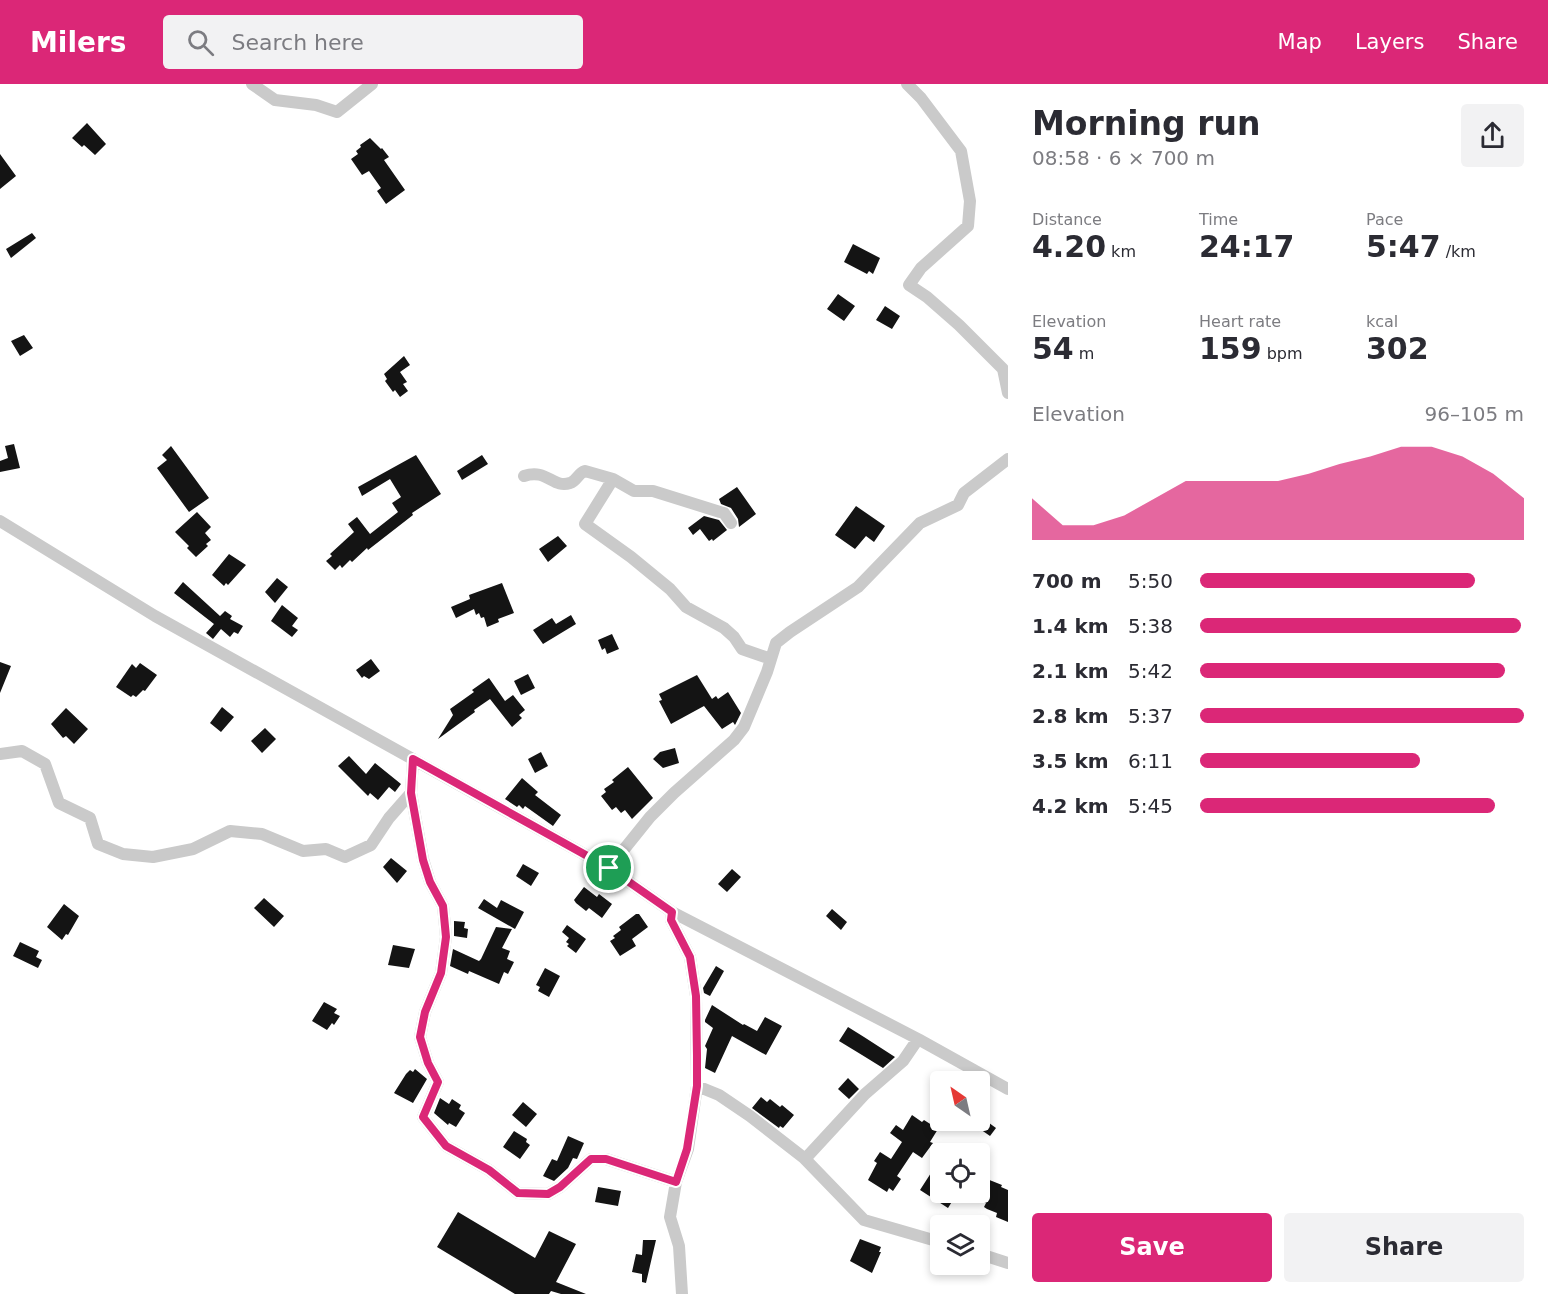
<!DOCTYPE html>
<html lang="en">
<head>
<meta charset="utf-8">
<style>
	body { margin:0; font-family:"DejaVu Sans",sans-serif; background:#f2f2f3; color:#2b2b33; height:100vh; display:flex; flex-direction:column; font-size:22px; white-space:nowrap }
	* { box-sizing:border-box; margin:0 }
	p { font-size:20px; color:#7c7c81 }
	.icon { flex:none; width:33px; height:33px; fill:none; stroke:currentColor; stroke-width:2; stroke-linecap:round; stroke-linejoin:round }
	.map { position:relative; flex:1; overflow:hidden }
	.panel { display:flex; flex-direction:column; background:#fff; width:540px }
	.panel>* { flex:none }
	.needle { width:39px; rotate:326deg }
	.fabs { position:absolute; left:930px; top:987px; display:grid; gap:12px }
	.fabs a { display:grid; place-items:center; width:60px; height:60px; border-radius:6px; background:#fff; box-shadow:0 3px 9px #0003; font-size:30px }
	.pin { position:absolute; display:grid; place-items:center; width:51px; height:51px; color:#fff; margin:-26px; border:3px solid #fff; border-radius:50%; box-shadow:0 2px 6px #0007 }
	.round { display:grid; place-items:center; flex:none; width:63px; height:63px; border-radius:6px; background:#f2f2f3 }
	.headline { display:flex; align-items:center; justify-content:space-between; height:102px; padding:0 24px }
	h1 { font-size:33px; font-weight:600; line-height:45px }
	.metrics { display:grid; grid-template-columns:repeat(3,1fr); gap:9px; height:102px; padding:6px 24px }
	.metrics div { display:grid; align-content:center }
	.metrics b { font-size:30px; font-weight:600 }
	.metrics small { font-size:16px; font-weight:400 }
	.metrics p { font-size:16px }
	.chart { height:168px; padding:12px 24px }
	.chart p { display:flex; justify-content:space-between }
	.chart svg { width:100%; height:108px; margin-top:6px; fill:#db2777; opacity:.7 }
	.action { display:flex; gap:12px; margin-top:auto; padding:12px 24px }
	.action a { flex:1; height:69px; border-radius:6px; background:#db2777; color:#fff; font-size:24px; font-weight:600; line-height:69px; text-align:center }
	.action a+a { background:#f2f2f3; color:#2b2b33 }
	ul { padding:0 24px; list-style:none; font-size:20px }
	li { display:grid; grid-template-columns:96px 72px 1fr; align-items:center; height:45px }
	li i { height:15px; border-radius:8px; background:#db2777 }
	header { display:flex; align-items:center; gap:36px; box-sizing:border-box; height:84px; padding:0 30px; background:#db2777; color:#fff }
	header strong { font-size:28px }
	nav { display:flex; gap:33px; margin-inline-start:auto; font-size:21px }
	.search { width:420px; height:54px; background:#f2f2f3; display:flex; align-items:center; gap:15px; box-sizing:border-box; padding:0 21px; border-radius:6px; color:#7c7c81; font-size:22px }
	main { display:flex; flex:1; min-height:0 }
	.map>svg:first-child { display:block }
	.building { fill:#141414 }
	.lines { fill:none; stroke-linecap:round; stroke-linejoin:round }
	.minor { stroke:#cacaca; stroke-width:12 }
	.route-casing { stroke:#fff; stroke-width:12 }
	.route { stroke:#db2777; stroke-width:8 }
</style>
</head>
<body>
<header>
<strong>Milers</strong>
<div class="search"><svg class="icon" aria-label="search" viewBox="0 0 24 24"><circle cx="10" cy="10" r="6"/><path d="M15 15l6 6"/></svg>Search here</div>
<nav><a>Map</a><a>Layers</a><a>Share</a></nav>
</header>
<main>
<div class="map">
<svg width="1008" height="1210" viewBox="0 0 1008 1210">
	<rect width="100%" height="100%" fill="#fff"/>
	<!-- building -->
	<path class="building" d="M87,39L106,60L95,71L84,61L82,63L72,54Z
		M370,54L381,65L382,64L389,73L384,76L405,106L386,120L377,107L381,104L369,87L362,91L351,75L358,70L356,67L361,63L360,61Z
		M0,70L16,92L0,105Z
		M32,149L36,154L11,174L6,165Z
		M853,160L880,174L873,190L869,187L867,190L844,178Z
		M838,210L855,222L844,237L827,225Z
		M885,222L900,232L892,245L876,236Z
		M24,251L33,264L20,272L11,257Z
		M404,272L410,281L400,288L407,298L403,300L408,307L400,313L395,306L393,308L385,297L387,295L384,290Z
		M14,360L20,384L0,388V377L8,374L5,362Z
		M171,362L209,414L189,428L157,384L167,376L162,371Z
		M416,371L441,410L412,429L413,431L368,466L367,464L352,478L350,476L342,484L340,481L335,486L326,477L332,472L330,470L354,448L348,440L357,433L370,450L398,428L392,419L401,413L390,395L362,412L358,403Z
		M482,371L488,380L462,396L457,387Z
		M737,403L756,430L739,443L738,435L731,424L721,420L719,415Z
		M856,422L885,442L874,458L866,452L855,465L835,451Z
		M197,428L211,443L205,449L211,456L206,460L208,462L196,473L187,464L189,462L175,448Z
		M704,432L719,436L727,446L713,457L712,455L709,457L700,445L693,451L688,444Z
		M558,452L567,462L548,478L539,465Z
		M229,470L246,481L228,501L226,499L224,502L212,491Z
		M277,494L288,503L275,519L265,508Z
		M183,498L220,532L225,527L232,532L230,535L243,542L238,550L234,548L230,553L221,545L213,555L206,549L214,540L174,509Z
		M502,499L514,529L498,535L499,538L487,543L484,533L481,534L479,529L476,531L474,525L456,534L451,523L470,515L469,511Z
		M282,521L298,534L292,542L298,546L292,553L271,537Z
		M571,531L576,540L543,560L533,546L552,534L556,540Z
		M612,550L619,565L607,570L605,564L602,566L598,556Z
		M371,575L380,587L369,595L364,592L362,594L356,586Z
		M0,578L11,582L0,609Z
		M140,579L157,591L145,607L143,606L136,613L133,611L131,613L116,603L132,580L136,584Z
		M528,590L535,604L521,611L514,597Z
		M697,591L712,615L716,612L718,615L728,608L741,629L735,641L733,638L722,645L704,622L671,640L659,617L662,616L659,610Z
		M489,594L505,617L513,611L525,626L519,631L522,634L512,643L490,615L474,626L475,628L438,655L453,631L450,625L474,608L472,606Z
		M222,623L234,633L221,648L210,639Z
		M66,624L88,645L74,660L66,652L63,654L51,640Z
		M265,644L276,655L262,669L251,657Z
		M675,664L679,679L663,684L653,675L660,668Z
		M541,668L548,682L535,689L528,675Z
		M349,672L366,690L375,679L401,700L395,708L389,703L378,716L370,709L368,712L338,682Z
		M628,683L653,714L632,735L625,726L621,729L616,723L612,726L601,712L606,708L604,705L614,698L612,696Z
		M522,694L538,708L535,711L561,731L553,742L525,722L523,725L519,721L517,723L505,715Z
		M391,774L407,787L397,799L383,783Z
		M523,780L539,789L531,802L516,792Z
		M732,785L741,793L727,808L718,800Z
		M584,803L597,813L599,810L612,820L602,834L589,824L586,827L576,819L574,816Z
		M264,814L284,832L274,843L254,824Z
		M484,815L497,824L501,816L524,828L515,845L478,824Z
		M64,820L79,832L68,851L66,850L62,856L47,843Z
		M832,825L847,838L841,846L826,832Z
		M636,830H639L648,843L632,855L636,862L620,872L610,857L615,854L613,852L621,846L619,843Z
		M454,837L465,838L464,844L468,845L467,854L454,852Z
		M567,841L586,855L576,869L567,862L569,860L566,858L569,854L562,848Z
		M496,843L512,845L502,864L510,867L507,875L514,878L508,890L504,888L499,900L469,887L468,890L450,882L453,865L479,877L481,875Z
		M20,858L39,867L36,873L42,876L38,884L13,872Z
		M393,861L415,865L409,884L388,881Z
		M716,882L724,887L710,912L704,909L703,904Z
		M545,884L560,892L549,913L538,907L540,903L536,901Z
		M324,918L337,925L334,929L340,932L334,941L332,939L327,946L312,937Z
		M712,921L743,941L744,940L757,947L765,933L782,942L766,971L732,952L715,989L705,984L707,965L705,962L713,944L705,938V936Z
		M848,943L864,953L895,973L883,984L862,971L839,957Z
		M415,985L427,995L413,1019L394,1009L406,990L410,986L413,988Z
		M848,994L859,1005L849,1015L838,1005Z
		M761,1013L767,1018L770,1015L780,1023L782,1021L794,1031L783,1044L780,1042L779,1044L752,1024Z
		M440,1014L449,1020L452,1015L461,1021L459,1025L465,1029L456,1043L449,1039L448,1041L434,1029Z
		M523,1018L537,1030L526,1043L512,1031Z
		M912,1031L922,1038L924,1036L938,1045L930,1058L933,1059L922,1074L913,1068L897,1092L901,1095L893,1107L889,1104L887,1108L868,1096L877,1079L874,1077L880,1068L891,1075L902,1058L890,1049L896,1041L903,1046Z
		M967,1036H985L996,1044L990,1052Z
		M514,1047L527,1055L526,1058L530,1061L520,1075L503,1063Z
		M568,1052L584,1059L577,1075L573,1074L568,1084L554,1097L543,1092L552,1075L557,1077Z
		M940,1075V1108H958L948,1124L920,1106Z
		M987,1095L1002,1101L1001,1103L1008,1106V1138L996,1133L997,1129L987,1125L984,1123L986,1119L978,1116Z
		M598,1103L621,1107L618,1122L595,1118Z
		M458,1128L535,1174L549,1147L576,1160L556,1198L586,1210H561L551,1207L549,1210H515L437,1163Z
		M860,1155L881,1163L879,1168H881L872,1189L850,1177Z
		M643,1156H656L646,1199L642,1198V1190L632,1188L636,1170L642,1171Z"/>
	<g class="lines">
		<!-- minor -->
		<path class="minor" d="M252,0L275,16L316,21L337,28L372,0
			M907,0L921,14L961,67L970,117L968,142L921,184L909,201L927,213L959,241L1003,285L1008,309
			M524,392C547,384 553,405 570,399C577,397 578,389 585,387L613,395L634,407H653L720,428L724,429L731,439
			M613,395L585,440L631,473L670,505L686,523L724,544L734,553L742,565L771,575
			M0,437L155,532L609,784L672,828L918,955L1008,1005
			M0,670L22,667L45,680L59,719L90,734L98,760L123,770L153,773L193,765L230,747L262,750L303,767L326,765L345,773L371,761L389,734L411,709
			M413,675L411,709L423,775L430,798L443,822L446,853L441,889L425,928L420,953L428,979L438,998L423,1033L446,1062L489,1086L518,1109L548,1110L560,1103L591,1075H606L676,1098
			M609,784L650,733L674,709L734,656L744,643L767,588L776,559L790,548L858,503L920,439L958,421L964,409L1008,375
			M672,828L671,836L690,873L696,912L697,1002L688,1065L676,1098L670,1133L679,1162L682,1210
			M697,1002L719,1011L750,1032L804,1074L864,1136L940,1158
			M805,1075L865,1010L903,977L918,955
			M980,1170L1008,1179"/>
	</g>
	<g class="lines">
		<defs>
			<path id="route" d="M413,675L609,784L672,828L671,836L690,873L696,912L697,971V1002L687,1065L676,1098L606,1075H591L560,1103L548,1110L518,1109L489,1086L446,1062L423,1033L438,998L428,979L420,953L425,928L441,889L446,853L443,822L430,798L423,776L411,709Z"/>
		</defs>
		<!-- route casing -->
		<use href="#route" class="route-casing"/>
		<!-- route -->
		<use href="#route" class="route"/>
	</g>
</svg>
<div class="fabs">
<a><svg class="needle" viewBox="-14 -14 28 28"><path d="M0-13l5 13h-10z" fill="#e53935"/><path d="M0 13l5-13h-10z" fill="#7c7c81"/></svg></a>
<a><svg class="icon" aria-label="locate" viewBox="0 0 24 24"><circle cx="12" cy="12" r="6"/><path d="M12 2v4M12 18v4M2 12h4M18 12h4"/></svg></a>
<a><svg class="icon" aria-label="layers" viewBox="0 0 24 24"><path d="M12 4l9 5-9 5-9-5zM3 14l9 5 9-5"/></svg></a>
</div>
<div class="pin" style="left:609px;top:784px;background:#1e9e55"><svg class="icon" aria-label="arrive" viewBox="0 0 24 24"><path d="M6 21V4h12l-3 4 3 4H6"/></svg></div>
</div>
<section class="panel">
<div class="headline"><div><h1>Morning run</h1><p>08:58 · 6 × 700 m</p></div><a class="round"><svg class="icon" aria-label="share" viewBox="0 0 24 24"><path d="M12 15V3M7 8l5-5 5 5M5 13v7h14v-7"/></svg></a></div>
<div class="metrics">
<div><p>Distance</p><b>4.20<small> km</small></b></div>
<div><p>Time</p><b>24:17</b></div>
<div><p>Pace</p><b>5:47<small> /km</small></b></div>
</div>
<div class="metrics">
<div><p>Elevation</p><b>54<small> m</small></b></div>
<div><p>Heart rate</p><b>159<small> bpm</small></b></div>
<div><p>kcal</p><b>302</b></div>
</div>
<div class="chart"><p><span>Elevation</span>96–105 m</p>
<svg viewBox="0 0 160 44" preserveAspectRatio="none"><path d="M0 44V27L10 38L20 38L30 34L40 27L50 20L60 20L70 20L80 20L90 17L100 13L110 10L120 6L130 6L140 10L150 17L160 27V44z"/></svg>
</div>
<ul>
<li><b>700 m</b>5:50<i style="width:85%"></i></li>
<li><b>1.4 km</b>5:38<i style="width:99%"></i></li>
<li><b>2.1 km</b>5:42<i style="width:94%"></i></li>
<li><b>2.8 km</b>5:37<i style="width:100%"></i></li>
<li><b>3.5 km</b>6:11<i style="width:68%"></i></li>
<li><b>4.2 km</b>5:45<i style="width:91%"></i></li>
</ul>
<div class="action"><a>Save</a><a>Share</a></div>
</section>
</main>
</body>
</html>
